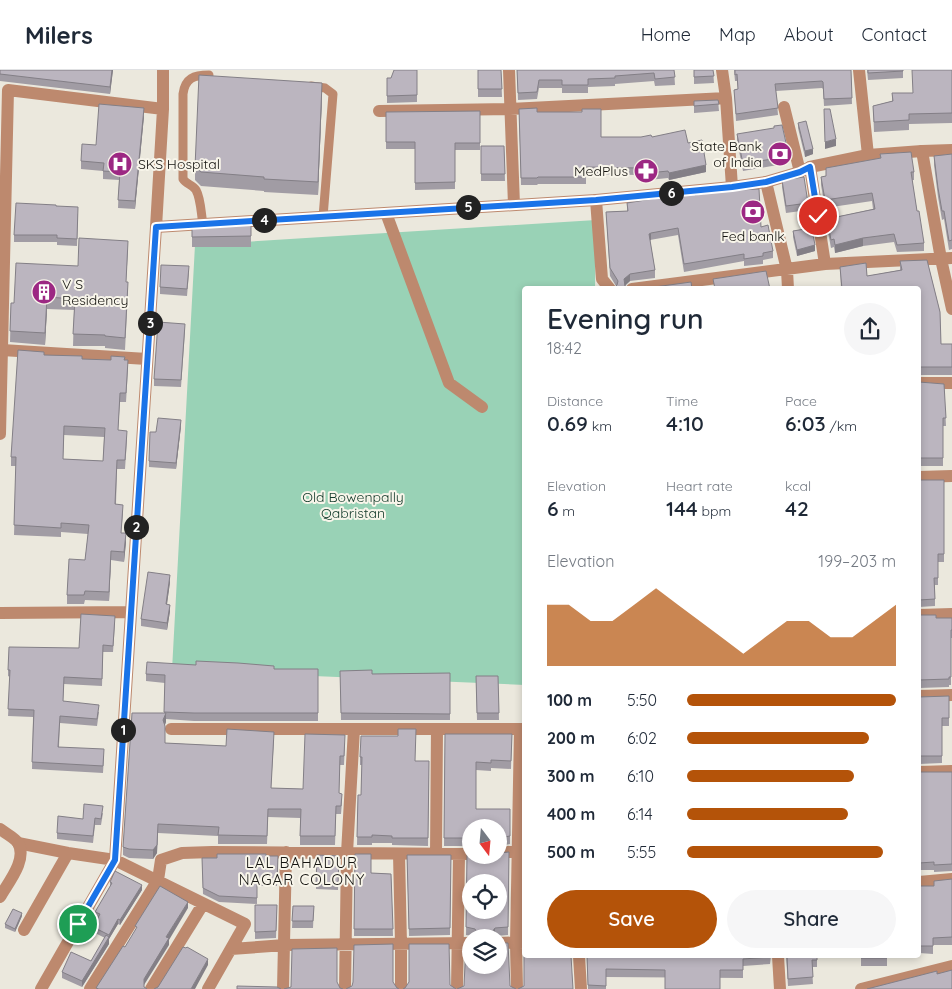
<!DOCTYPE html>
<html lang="en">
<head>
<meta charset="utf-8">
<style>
	body { margin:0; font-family:Quicksand,sans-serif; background:#f6f6f7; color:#1f2937; height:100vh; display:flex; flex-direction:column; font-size:19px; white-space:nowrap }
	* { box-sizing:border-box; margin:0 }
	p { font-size:16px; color:#747a83 }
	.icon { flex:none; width:28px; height:28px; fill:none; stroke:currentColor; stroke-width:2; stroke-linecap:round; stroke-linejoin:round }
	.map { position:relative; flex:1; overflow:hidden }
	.side { position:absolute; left:522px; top:216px; width:399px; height:672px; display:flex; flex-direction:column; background:#fff; border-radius:5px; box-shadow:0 2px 8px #0003 }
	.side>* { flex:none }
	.needle { width:32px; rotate:164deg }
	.tools { position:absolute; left:462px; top:749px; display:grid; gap:10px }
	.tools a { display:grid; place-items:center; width:45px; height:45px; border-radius:50%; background:#fff; box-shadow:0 2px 8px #0003; font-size:25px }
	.pin { position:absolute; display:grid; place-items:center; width:42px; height:42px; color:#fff; margin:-21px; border:2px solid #fff; border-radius:50%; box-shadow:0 1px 5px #0007 }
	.km { position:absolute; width:25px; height:25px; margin:-12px; border-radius:50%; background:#222; color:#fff; font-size:14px; line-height:25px; text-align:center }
	.round { display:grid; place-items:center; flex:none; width:52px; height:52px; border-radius:26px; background:#f6f6f7 }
	.headline { display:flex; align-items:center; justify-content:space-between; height:85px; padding:0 25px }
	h1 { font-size:28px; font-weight:600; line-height:38px }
	.figures { display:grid; grid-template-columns:repeat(3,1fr); gap:8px; height:85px; padding:5px 25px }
	.figures div { display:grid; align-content:center }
	.figures b { font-size:21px; font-weight:600 }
	.figures small { font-size:14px; font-weight:400 }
	.figures p { font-size:14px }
	.chart { height:140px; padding:10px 25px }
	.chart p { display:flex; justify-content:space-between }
	.chart svg { width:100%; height:90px; margin-top:5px; fill:#b45309; opacity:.7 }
	.primary-button { display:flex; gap:10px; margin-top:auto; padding:10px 25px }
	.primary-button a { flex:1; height:58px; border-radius:30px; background:#b45309; color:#fff; font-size:20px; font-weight:600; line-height:58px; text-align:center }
	.primary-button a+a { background:#f6f6f7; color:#1f2937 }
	ul { padding:0 25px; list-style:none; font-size:16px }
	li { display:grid; grid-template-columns:80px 60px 1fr; align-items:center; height:38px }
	li i { height:12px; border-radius:6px; background:#b45309 }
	header { display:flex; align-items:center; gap:30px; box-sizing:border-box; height:70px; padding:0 25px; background:#fff; border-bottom:1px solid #e0e1e3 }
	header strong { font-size:24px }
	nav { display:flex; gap:28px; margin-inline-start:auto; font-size:18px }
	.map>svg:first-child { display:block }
	.green { fill:#99d2b6 }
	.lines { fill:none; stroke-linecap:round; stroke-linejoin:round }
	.service { stroke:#bd896e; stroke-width:9 }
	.minor { stroke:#bd896e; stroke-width:12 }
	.tertiary { stroke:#bd896e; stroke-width:12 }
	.wall { fill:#a19ca4; fill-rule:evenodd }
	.shaded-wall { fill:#837f86 }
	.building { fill:#bbb5bf; stroke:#837f86; fill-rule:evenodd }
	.route-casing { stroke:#fff; stroke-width:10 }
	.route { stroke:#1a73e8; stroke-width:6 }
	.labels { text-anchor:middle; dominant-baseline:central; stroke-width:4; stroke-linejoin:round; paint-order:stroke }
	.poi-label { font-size:14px; fill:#151410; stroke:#f8f5ea; text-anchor:end }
	.park-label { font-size:14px; fill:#113929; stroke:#f8f5ea }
	.neighbourhood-label { font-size:15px; letter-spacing:1px; fill:#151410; stroke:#f8f5ea }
</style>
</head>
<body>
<header>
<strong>Milers</strong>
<nav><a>Home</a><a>Map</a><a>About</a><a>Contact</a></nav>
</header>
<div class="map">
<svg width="952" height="919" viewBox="0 0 952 919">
	<rect width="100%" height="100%" fill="#ebe8dd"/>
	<!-- green -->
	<path class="green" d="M596,150L595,219H525V615L172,600L195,175Z"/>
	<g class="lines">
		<!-- service -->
		<path class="service" d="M311,16L325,18L333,24L323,147
			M203,154C201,144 201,129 196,120C193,115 186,114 183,109V24C185,8 194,5 209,5"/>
		<!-- minor -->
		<path class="minor" d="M509,0L514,135
			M722,0L726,28L732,117
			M859,0L868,85
			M784,37L800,102
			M379,41L510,39L726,28
			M922,81L941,189L952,239
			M810,97L825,194
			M766,112L787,200L788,219
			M596,130L602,209L610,219
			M386,143L449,313L482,337
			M632,219L825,194L952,188
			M2,280L147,289
			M919,313H952
			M919,407L952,406
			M0,543L131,542
			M919,545L952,544
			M919,626L952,625
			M171,659H525
			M919,702L952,701
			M18,773L68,783L115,790L245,854L208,919
			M499,783L525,780
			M399,784L401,874V919
			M436,784L437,659
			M919,812L952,809
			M24,860L68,783
			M499,873L525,872
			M231,879L285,875L471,873
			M579,886L581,919
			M778,886L780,919
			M41,919L115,790L156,157
			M90,919L158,810L161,790L182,783L212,782L471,784
			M151,919L203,834
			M283,919L286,782
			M345,919L347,783L354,659
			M457,919L459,785
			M517,919L516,873L520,659
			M861,919L952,896"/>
		<!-- tertiary -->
		<path class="tertiary" d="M163,0V39L156,157L596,130L732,117L766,112L800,102L810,97L868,85L922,81L952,80
			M0,364L8,20L163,39
			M0,759C5,763 15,768 18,773C28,790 7,814 0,827"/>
	</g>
	<!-- wall -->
	<path class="wall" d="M0,0H113L110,24L0,11Z
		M417,0V32L387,33V8H391Z
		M478,0H501L502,27H478Z
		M517,0H674L675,15L655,16L654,11L615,14V16L588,17V23H562V18H539L537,29L518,30Z
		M694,0H713L714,13L694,14Z
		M734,0H851L852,34L824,36L823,19L822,18L776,21L778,45L736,51L734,20L738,19L737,11H735Z
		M867,0H903V8L868,10Z
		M952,0V53L909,54V60L874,62L873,36L892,31V23H913Z
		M322,26L318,125L264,122V121L201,116L195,110V97Z
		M718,30L719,41L694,43V31Z
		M519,39L537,42L601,67H652L688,73L706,102L669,110L668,108L639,111L638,105L586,104V114H538L537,115H521Z
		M480,41V80H455V119L415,120V79H386V42Z
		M144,46L135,139L118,138L119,110L103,109V101L81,99V91L96,75Z
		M798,53L813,84L805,87L798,58Z
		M737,64L789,86V93L743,101L737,71Z
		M481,76H504L505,111H481Z
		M880,84L914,102V110H912L917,141L924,173V181L897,182L894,172L863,176L835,183L834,177L831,178L827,157V149L873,139L872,131L825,138L821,115V107L826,106L880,88Z
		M952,84V179L949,180L944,149L942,150L938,127L934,95V86Z
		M782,110L808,133V140L786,143L782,117Z
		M739,120L761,157L773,181V188L763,190V194L744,196V191L684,202L678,165L650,170L655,200V208L630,211L625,216H616L610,206L606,142L627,141V133Z
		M56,136L78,144L77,176L57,175V172H14V165Z
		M251,152V177H192V153Z
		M804,156L815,181L797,186L793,167V161L804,159Z
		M128,182L126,212L128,223L125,280L105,278V276H73L74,240L47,239L45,275L10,272L11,233H14L78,196Z
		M927,190L940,242L941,274H952V305H919V219H841L840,197L866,193L867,206L900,200V191Z
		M189,203L187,226L160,224V217Z
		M185,261L181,317L154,316V309Z
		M44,285L82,289L111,290H125L128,299L126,332H120L118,360L127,370L125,399H117L116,434L123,444L121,463L126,472L124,492L111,490L109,531L85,530L84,534H67V525L85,490L88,464L61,462V467L14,465L16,396H11V387ZM64,365L104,367L103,391L63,389Z
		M919,312L944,314L946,356H943V396H919Z
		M181,356L176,399L149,397V391L156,362Z
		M919,410H944V492H938V515H935V536L919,537Z
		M170,512L167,534L170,541L167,560L141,556V549Z
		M919,545L936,548H952V568H951V615H949V617L919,618Z
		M115,553L113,582H103L102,616L64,614L63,631L99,642L97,656L60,653L59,677L104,686L103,703L32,699L33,647L8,646L10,607L8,606V600L79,578Z
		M196,595L274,599H318V651H194L166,649V652L165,655V673L226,676L274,670L271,718L303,719L345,673L344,695H340L339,723L342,732L341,744H336L335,775H300V748L268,747L267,774H218V766L158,763L157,783L153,789L129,788L123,785V777L164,643L165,613L146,611V604Z
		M340,601L372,604L450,603V650H341Z
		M476,606H498L499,650H477Z
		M949,626V656H942V693L919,694V627Z
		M445,664H512L511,699L491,698V701L476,700V739H510V774L499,776V758H471V776H444Z
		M398,666L415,691H429L428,776L392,775V773H372V775H357L358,725H361L362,695H360V687Z
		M919,702H952V801L934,802V800H919Z
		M103,743L101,755H95L93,773L57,769V763L83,749Z
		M509,782L508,865L495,866L494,868H476L475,866L466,865L467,785Z
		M355,784L371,803L391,804L393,866H354Z
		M317,785L339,786L338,820L316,819Z
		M407,785H451L450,865L409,866Z
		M266,786H278L277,816H257V834L219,832L203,824L202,788Z
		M952,809V875H933V884L919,883V816H934Z
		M110,812L142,820L120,855L118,854L109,869V874L82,917L62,908V902L91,891L105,868L93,862V857L97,848L95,847V842L110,817Z
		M255,835H277L276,868L255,869Z
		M293,836H314L313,858H292Z
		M22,846L15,862L5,858V854Z
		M587,886H771L770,894L743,896V908L606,907V919H588Z
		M786,886H817V897H812L813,914L788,916Z
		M861,886H887V896H861Z"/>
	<!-- shaded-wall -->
	<path class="shaded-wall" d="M112,0H113L110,24V17Z
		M322,13V26L318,125V112Z
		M144,38V46L135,139V131Z
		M836,69V76L825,79V72Z
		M813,79V84L805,87V81Z
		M706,95V102L669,110V103Z
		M651,163V170L649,171V164Z
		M863,168V176L835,183V175Z
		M815,175V181L797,186V180Z
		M630,204V211L624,216V209Z
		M47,227V239L45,275V263Z
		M181,350V356L176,399V393Z
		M126,463V472L124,492V482Z
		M111,481V490L109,531V522Z
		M170,505V512L166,541V534Z
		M170,535V541L167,560V553Z
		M166,643V652L163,659V650Z
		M158,754L157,783L153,789V780Z
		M142,815V820L120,855V850Z
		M188,832V838L169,870V875L144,915V909L166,867Z
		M22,843V846L15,862V859Z
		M118,849V854L109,869V874L82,917V911L109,867V865Z
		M495,858V866L494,868H491L492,862Z
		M208,889V895L195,919H191Z"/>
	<!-- building -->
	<path class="building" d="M0,0H112L110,17L0,4Z
		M394,0H417V25L387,26V8H391Z
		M478,0H501L502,19H478Z
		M517,0H674L675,7L655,9L654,3L615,6V8L588,9V15H562V10H539L537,22L518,23Z
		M694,0H713L714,6L694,7Z
		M735,0H851L852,28L824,29L823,12L822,11L775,14L778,38L736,44L734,20L738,19L737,4L735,5Z
		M868,0H903V1L868,3Z
		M912,0H952V43L909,44V50L874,52L873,36L893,31L892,23H913Z
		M199,5L322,13L318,112L264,109V107L201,102L195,97Z
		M718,30L719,34L694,36V31Z
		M99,34L144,38L135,131L118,130L120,102L103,101L104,93L81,91L82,74L96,75Z
		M537,38V42H582V39H601V67H641L651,65L652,67L685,60L688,73L702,70L706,95L669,103L668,101L639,104L638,98L586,97V107H538L537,108H521L519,39Z
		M824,39H830L836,69L825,72Z
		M480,41V73H455V112L415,113V72H386V42Z
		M806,51L813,79L805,81L798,53Z
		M782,55L789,86L743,94L737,64L774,58V56Z
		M481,76H504L505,104H481Z
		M911,82L914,102H911L917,141H919L924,173L897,175L894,164L863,168L835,175L834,169L831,170L827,149L875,139L872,123L825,130L821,107L826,106V98L881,88L880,84Z
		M952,84V170L949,171L944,141H942L938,118L934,86Z
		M804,107L808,133L786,136L782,110Z
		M739,118V120L759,119L761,157L768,155L773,181L763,183V186L744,189V184L684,194L678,158L651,163L649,164L655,200L630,204L624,209L625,216L631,219H613L617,215L618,211L610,198L606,142L628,141L627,133L695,122V125Z
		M16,133L56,135V136L78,137L77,169L57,168V165H14Z
		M251,152V166L192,167V153Z
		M811,154L815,175L797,180L793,161L805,159L804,156Z
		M79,168L128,171L126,212H128L125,268L105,266V265L73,264L75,229L47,227L45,263L10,261L11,233H14L16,193L78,196Z
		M927,190L940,242L941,274H952V297H919V219H842L840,197L866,193L867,206L902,200L900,191Z
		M161,195L189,196L187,219L160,217Z
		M766,201L770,219H715L713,209Z
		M691,212L692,219H640Z
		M604,217L609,219H596V218Z
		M158,252L185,254L181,310L154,309Z
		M18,280L44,282V285L82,286V289L111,290V286L125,287L124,290H128L126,323H120L118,360L127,361L125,390H117L115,434L123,435L121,463H126L124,482L111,481L109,522L85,521L84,525H67L69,489L85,490L89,455L61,453V458L14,455L16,387H11ZM64,356L105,358L103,391L63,389Z
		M919,312L944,314L946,348H943V388H919Z
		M158,348L181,350L176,393L149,391L150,362H156Z
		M919,410H944V484H938V508H934L935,529L919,530Z
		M148,502L170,505L166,534L170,535L167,553L141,549Z
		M81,544L115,546L113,576L103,575L102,609L64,607L63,631L99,635L97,649L60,646L58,677L104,679L103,696L32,692L34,640L8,639L10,600H8L9,577L79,578Z
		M919,545H936V548H952V560H951V607H949V609L919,610Z
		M196,591L238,593L274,596V599H318V643H194L164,642L165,605L146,604L147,592L196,595Z
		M372,600V604L450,603V644L341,643L340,601Z
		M476,606H498L499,643H477Z
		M949,626V648H942V686H919V627Z
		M132,643H166L163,650L165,656V673L226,676L227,659L274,662L271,718L303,719L305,664L345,665L344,686H340L339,723L342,724L341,736H336L335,766H300L301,739H268L267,766L218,765L219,757L158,754L157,775L153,780L129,779L123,777Z
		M398,659H416L415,691H429L428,768H392V766L372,765V767H357L358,725H361L362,687H360L361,666H398Z
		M445,664H512L511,691L491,690V693L476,692V739H510V766L499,768V758H471V768H444Z
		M919,702H952V794L934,795V792L919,793Z
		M84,734L103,736L101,749L95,748L93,766L57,763L58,746L83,749Z
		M509,782L508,857L495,858L492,862L491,866L492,868H478L479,866L475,859L466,857L467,785L471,784V785H499V783ZM471,812H499V840H471Z
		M217,784H266V786H278L277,810H257V828L219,826L203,818L202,788H217Z
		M355,784H371V803L391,804L393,859H354Z
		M317,785L339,786L338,814H316Z
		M407,785H451L450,858L409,859Z
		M115,801L142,815L120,850L118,849L109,865L93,857L100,844L95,842L112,813L110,812Z
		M952,809V867L933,868V876H919V816H934V811Z
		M160,816L188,832L166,867L169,868L144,909V917L147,919H99L96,918L123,876L125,877L137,857L135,856Z
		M525,819V857L524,856Z
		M255,835H277L276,861L255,862Z
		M293,836H314L313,851H292Z
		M13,839L22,843L15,859L5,854Z
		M106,865L109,867L82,911L62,902L71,882L91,891Z
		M525,872V886H571L573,919H518L524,916V873Z
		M471,873V895H499V873H508L510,916L516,919H457L464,916L466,874Z
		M393,874V912L397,918L399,919H346L352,916L353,912L354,875Z
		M409,874H449L450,915L456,919H403L405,918L409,912Z
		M183,877L186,878L187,877L208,889L191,919H154L158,917Z
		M337,878V912L340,918L343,919H284L291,917L292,879Z
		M587,886H770V887L743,889V900H720V919H665V900L606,899V916L588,915Z
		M787,886H817V890H812L813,907L788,909Z
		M861,886H887V888H861Z
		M952,900V919H867L937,901V904Z
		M237,916L277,917L281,919H237Z"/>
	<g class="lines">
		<defs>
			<path id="route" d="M78,854L115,790L156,157L596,130L732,117L766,112L800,102L810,97L818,146"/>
		</defs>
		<!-- route casing -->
		<use href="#route" class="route-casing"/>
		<!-- route -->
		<use href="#route" class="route"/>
	</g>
	<!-- icons -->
	<defs>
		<symbol id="bank-disc" viewBox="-11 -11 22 22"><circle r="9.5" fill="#9c2883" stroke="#f8f5ea"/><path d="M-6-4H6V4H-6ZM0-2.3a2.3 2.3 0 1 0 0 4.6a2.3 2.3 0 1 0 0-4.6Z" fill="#fff"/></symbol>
		<symbol id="hospital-disc" viewBox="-11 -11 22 22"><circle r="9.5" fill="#9c2883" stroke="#f8f5ea"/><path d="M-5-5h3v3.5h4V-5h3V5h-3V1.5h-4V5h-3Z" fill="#fff"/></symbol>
		<symbol id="pharmacy-disc" viewBox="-11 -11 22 22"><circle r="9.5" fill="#9c2883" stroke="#f8f5ea"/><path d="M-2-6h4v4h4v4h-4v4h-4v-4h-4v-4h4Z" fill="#fff"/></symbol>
		<symbol id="building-disc" viewBox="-11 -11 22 22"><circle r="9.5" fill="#9c2883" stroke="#f8f5ea"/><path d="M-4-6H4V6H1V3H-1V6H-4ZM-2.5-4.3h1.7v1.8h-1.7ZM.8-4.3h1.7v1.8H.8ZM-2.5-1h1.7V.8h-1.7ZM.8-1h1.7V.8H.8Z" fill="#fff"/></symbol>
	</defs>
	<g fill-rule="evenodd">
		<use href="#bank-disc" x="766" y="70" width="28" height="28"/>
		<use href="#hospital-disc" x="106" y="80" width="28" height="28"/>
		<use href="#pharmacy-disc" x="632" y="87" width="28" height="28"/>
		<use href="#bank-disc" x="739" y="128" width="28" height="28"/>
		<use href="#building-disc" x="30" y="208" width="28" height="28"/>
	</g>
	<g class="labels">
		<!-- poi labels -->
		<g class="poi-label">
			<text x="762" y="76">State Bank<tspan x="762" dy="16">of India</tspan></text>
			<text x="138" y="94" text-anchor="start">SKS Hospital</text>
			<text x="628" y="101">MedPlus</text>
			<text x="753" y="166" text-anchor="middle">Fed banlk</text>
			<text x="62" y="214" text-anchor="start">V S<tspan x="62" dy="16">Residency</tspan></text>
		</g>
		<!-- park labels -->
		<g class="park-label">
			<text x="353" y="427">Old Bowenpally<tspan x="353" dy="16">Qabristan</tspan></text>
		</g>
		<!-- neighbourhood labels -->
		<g class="neighbourhood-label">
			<text x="302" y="792">LAL BAHADUR<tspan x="302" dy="17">NAGAR COLONY</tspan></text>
		</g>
	</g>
</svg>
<div class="tools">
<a><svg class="needle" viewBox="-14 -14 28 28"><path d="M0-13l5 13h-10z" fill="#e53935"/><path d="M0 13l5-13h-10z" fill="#747a83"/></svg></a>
<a><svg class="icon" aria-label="locate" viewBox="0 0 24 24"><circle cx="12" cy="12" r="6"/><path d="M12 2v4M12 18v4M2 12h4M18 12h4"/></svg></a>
<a><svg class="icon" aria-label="layers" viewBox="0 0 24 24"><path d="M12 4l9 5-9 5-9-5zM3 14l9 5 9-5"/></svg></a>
</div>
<div class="pin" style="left:78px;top:854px;background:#1e9e55"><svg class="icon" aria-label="arrive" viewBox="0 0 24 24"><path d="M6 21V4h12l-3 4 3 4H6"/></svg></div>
<div class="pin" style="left:818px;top:146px;background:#d93025"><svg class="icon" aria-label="check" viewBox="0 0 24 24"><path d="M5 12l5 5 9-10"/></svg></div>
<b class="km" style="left:123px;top:660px">1</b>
<b class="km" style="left:136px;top:457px">2</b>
<b class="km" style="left:150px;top:253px">3</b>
<b class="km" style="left:264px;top:150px">4</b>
<b class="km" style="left:468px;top:137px">5</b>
<b class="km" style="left:671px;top:123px">6</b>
<section class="side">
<div class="headline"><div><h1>Evening run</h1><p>18:42</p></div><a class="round"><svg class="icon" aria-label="share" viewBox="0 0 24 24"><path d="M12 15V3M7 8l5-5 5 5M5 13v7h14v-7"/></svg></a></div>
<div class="figures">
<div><p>Distance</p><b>0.69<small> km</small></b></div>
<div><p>Time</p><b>4:10</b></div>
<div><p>Pace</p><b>6:03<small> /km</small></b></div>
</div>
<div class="figures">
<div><p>Elevation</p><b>6<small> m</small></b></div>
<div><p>Heart rate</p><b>144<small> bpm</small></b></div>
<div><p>kcal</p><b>42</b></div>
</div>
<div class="chart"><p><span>Elevation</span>199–203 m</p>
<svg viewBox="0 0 160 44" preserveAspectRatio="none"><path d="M0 44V14L10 14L20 22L30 22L40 14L50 6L60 14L70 22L80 30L90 38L100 30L110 22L120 22L130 30L140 30L150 22L160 14V44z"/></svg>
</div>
<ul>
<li><b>100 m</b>5:50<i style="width:100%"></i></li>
<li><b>200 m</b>6:02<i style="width:87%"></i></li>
<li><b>300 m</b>6:10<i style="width:80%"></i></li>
<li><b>400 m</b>6:14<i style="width:77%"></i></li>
<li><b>500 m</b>5:55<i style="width:94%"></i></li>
</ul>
<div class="primary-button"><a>Save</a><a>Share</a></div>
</section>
</div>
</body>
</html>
